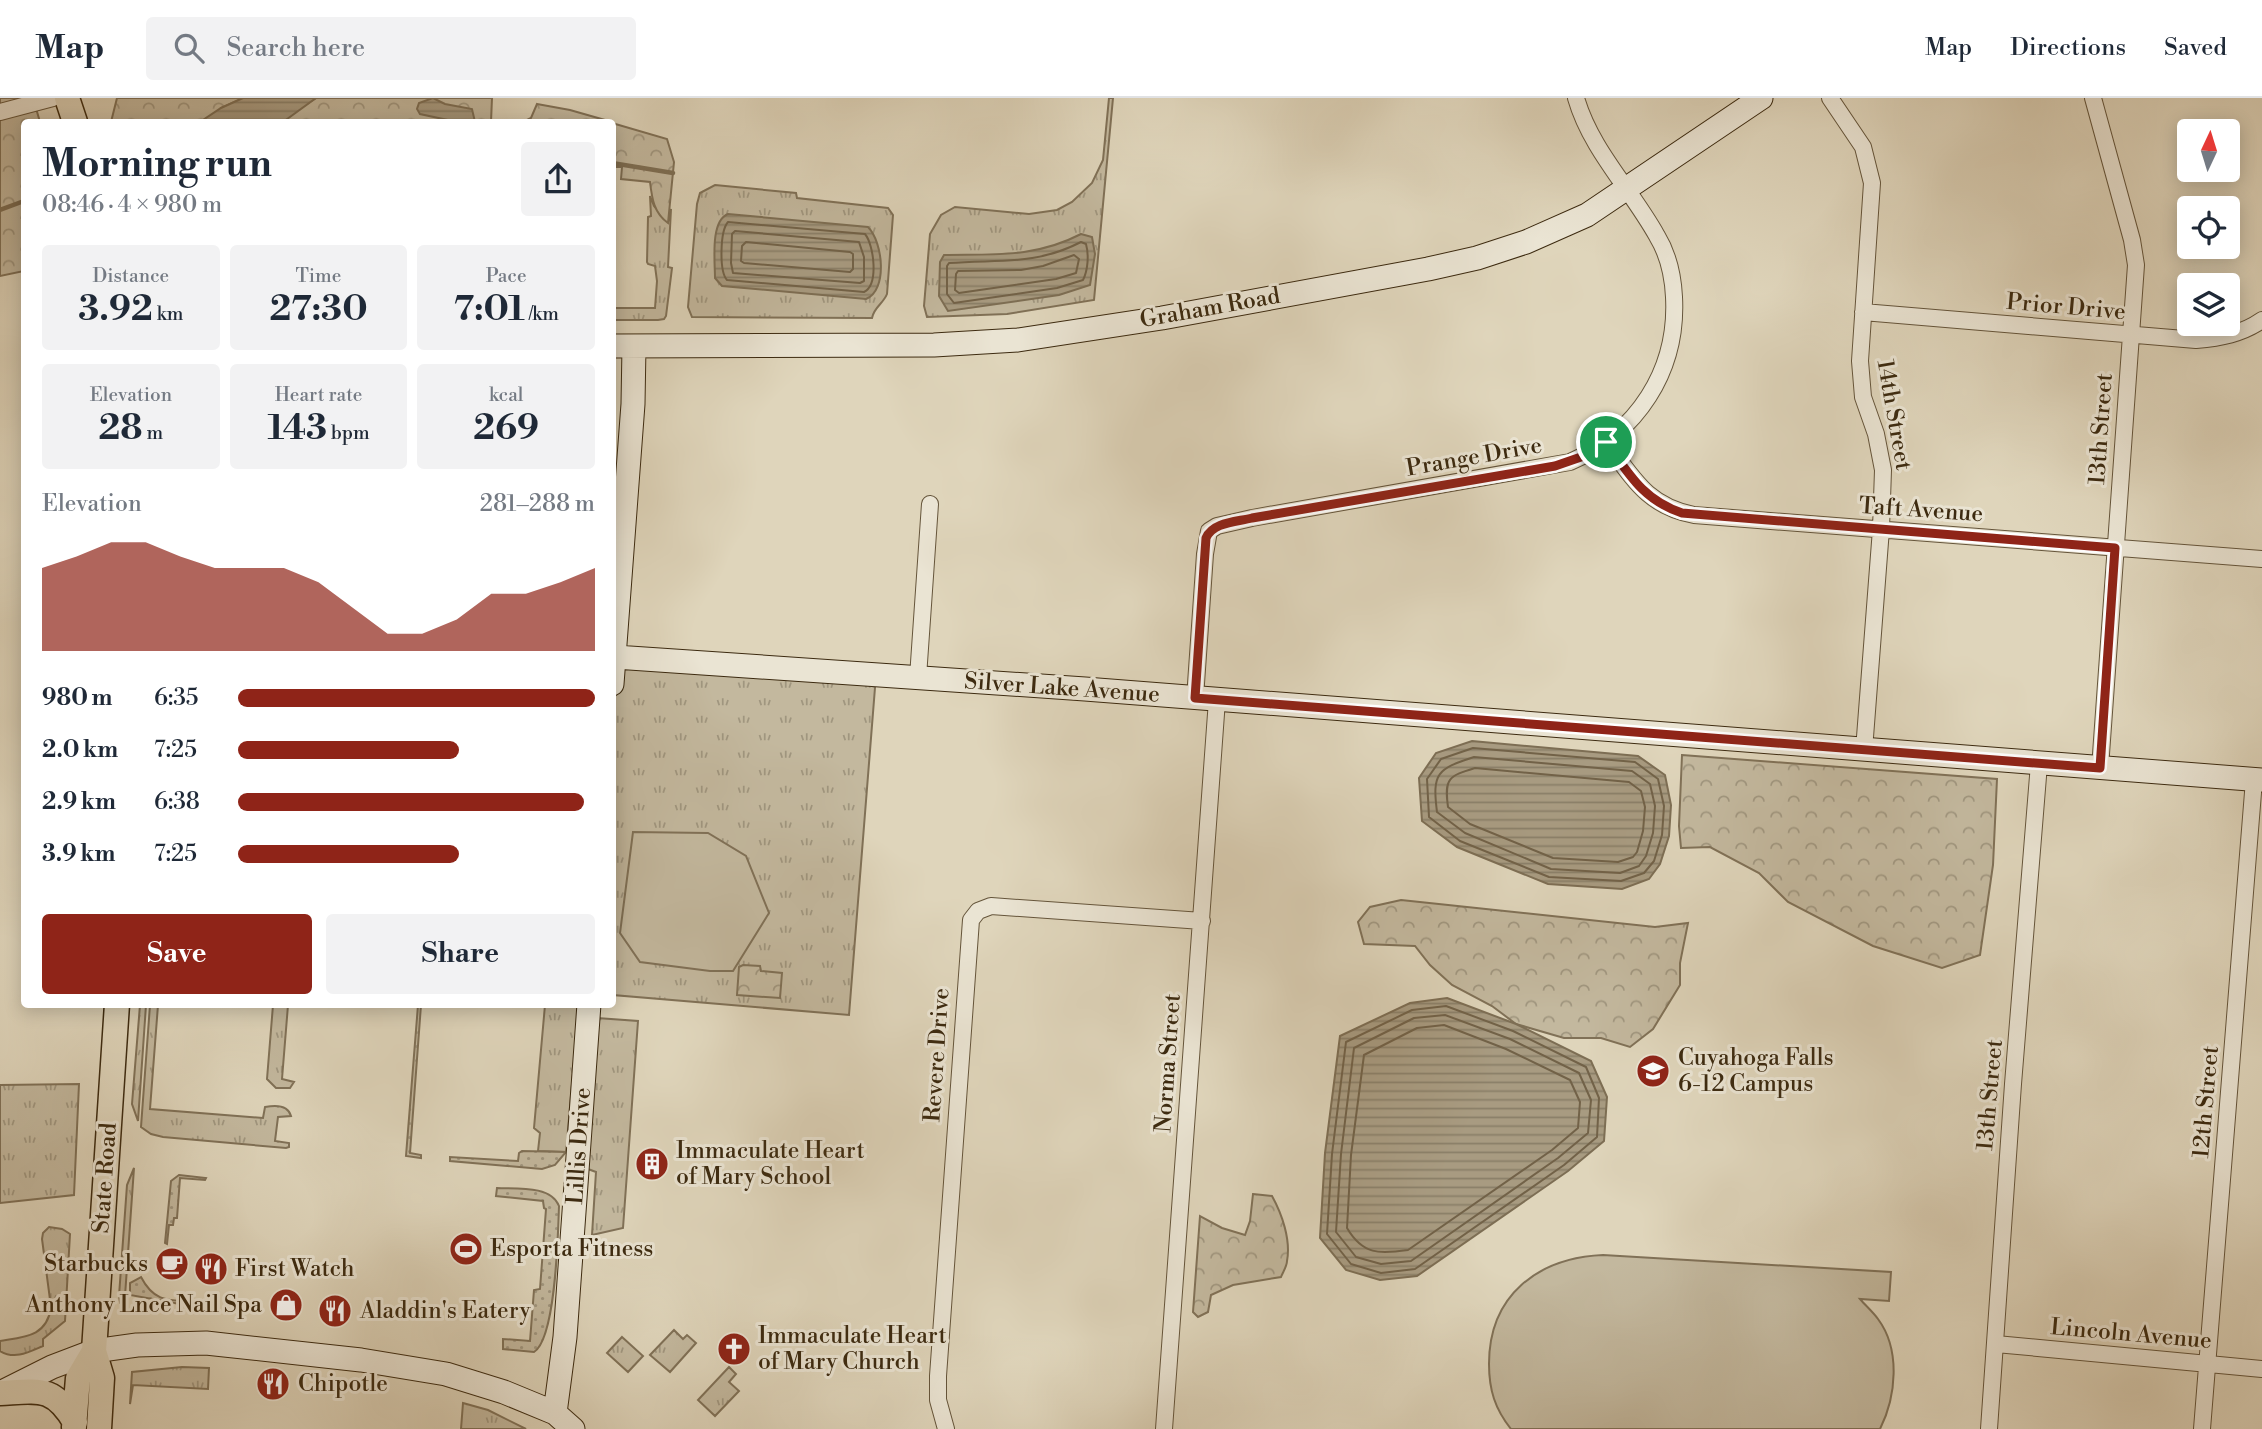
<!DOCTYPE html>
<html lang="en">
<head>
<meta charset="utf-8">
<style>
	body { margin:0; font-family:"Libre Bodoni",serif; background:#f2f2f3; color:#1f2937; height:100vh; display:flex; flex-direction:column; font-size:26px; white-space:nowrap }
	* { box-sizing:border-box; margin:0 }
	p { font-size:23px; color:#747a83 }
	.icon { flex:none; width:38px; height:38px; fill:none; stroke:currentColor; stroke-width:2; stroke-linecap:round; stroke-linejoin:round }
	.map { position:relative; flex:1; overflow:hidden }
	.sheet { position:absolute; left:21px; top:21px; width:595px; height:889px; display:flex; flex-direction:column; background:#fff; border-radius:7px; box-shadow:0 4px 18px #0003 }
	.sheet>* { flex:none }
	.needle { width:46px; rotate:4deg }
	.buttons { position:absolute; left:2177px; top:21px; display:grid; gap:14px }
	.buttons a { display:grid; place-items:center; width:63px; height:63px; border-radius:7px; background:#fff; box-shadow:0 4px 18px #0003; font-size:35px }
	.pin { position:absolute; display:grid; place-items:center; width:60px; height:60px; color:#fff; margin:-30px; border:4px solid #fff; border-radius:50%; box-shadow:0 2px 7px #0007 }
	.round { display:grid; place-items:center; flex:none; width:74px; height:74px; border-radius:7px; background:#f2f2f3 }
	.summary { display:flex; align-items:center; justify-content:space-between; height:119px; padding:0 21px }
	h1 { font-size:38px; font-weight:700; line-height:52px }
	.metrics { display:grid; grid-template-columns:repeat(3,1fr); gap:10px; height:119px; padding:7px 21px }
	.metrics div { display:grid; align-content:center; border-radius:7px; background:#f2f2f3; text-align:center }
	.metrics b { font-size:35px; font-weight:700 }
	.metrics small { font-size:19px; font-weight:400 }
	.metrics p { font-size:19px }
	.chart { height:196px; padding:14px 21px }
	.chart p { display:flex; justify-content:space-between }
	.chart svg { width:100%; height:126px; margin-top:7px; fill:#8f2418; opacity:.7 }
	.button { display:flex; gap:14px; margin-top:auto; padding:14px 21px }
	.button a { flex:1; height:80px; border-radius:7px; background:#8f2418; color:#fff; font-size:28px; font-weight:700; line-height:80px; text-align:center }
	.button a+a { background:#f2f2f3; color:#1f2937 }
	ul { padding:0 21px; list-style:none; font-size:23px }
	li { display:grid; grid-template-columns:112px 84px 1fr; align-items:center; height:52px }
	li i { height:18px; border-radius:9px; background:#8f2418 }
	header { display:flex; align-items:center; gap:42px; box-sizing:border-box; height:98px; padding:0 35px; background:#fff; border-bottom:2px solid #e0e1e3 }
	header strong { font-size:33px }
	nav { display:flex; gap:38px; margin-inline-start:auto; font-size:24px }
	.search { width:490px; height:63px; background:#f2f2f3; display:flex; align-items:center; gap:18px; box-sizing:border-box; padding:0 24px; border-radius:7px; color:#747a83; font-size:26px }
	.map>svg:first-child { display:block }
	.grass { fill:url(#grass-tufts); stroke:#807157; stroke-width:2 }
	.forest { fill:url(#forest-crowns); stroke:#807157; stroke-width:2 }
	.garden { fill:url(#garden-dots); stroke:#807157; stroke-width:2 }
	.pitch { fill:#c3b89e; stroke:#807157; stroke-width:2 }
	.water { fill:url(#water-rules); stroke:#7d6e54; stroke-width:2 }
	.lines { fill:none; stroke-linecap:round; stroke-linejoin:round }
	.shore { stroke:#726248; stroke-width:2 }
	.stream { stroke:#7d6e54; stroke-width:4.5 }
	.street-casing { stroke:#65553b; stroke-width:18 }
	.secondary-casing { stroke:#3c2a10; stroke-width:25 }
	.primary-casing { stroke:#3c2a10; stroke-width:27 }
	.street { stroke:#eae4d3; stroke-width:16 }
	.secondary { stroke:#eae4d3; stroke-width:23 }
	.primary { stroke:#dfd5bb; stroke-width:24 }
	.route-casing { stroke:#fff; stroke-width:14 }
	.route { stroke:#8f2418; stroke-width:9 }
	.labels { text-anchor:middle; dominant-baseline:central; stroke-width:6; stroke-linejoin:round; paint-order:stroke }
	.street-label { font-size:23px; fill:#3c2a10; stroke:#eae4d3 }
	.poi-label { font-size:23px; fill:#3c2a10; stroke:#eae4d3; text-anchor:start }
</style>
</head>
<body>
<header>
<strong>Map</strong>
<div class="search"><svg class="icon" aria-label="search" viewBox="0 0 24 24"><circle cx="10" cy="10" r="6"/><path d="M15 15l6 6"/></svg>Search here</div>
<nav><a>Map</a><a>Directions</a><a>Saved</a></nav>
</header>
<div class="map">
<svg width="2262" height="1331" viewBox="0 0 2262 1331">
	<defs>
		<pattern id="grass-tufts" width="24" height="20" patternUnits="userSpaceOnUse" patternTransform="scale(1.75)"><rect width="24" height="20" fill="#c3b89e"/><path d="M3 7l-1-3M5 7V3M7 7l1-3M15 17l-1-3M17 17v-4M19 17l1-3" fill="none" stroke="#a0967f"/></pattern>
		<pattern id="forest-crowns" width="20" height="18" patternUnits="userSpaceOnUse" patternTransform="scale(1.75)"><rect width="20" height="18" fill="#c3b89e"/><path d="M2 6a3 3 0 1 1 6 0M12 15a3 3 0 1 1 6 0" fill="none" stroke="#a0967f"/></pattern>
		<pattern id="garden-dots" width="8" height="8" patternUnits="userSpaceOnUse" patternTransform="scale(1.75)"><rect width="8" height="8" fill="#c3b89e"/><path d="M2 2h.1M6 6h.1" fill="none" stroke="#a0967f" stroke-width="1.8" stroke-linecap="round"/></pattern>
		<pattern id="water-rules" width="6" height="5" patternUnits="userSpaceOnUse" patternTransform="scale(1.75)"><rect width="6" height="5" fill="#a89b81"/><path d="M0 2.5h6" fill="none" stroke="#8a7f68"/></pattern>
	</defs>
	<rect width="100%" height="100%" fill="#dfd5bb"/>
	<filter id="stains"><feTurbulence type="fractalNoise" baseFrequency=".00286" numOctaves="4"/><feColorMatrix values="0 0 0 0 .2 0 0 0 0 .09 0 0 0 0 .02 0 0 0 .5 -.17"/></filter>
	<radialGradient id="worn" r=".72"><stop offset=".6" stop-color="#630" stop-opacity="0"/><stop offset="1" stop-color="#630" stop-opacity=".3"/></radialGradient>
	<!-- grass -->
	<path class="grass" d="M1109,0H1113L1094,202L1007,216L927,219L924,208L930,136L941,117L955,109L1029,116L1057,112L1072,104L1092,85L1103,62Z
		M715,87L796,95L797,100L888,110L893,117L887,196C883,206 874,209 872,220L692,219L688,209L697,106L700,95Z
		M650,98L654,108L668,124L671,111L668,169L672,170L666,218L664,221L658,222H613V210H655L657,183L655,168L648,166L647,164L648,119L651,118Z
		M615,559L876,577L849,917L613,897L612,590Z
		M140,907H146L138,1023L132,1006Z
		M150,907H158L150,1011L263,1020L265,1009C275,1007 288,1007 291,1018L278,1019L275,1043L289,1045V1049L286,1050L163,1039L151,1036L141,1029Z
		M273,907H288L282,981L294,984L290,990H276L267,981Z
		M545,907H579L566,1054L538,1053L540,1035L534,1030Z
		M597,920L638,923L623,1130L592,1137L596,1074L588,1071Z
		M79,986L74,1097L0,1105V987Z
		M134,1070L125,1198L120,1204L119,1198L127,1087Z
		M49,1129L62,1131L70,1136L65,1223L43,1241V1248C29,1254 15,1262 0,1253V1243C24,1239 47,1239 51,1209L42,1141L43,1135Z
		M674,1232L683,1241L687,1237L696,1245L670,1274L650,1257Z
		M622,1239L643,1258L628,1274L607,1255Z
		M182,1269L209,1270L208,1291L133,1287L130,1306L132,1274Z
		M729,1269L736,1276L729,1284L739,1293L715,1318L698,1302Z
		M463,1305L488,1312L526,1331H461Z"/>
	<!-- forest -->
	<path class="forest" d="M0,0H33L40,24H24V173L0,178Z
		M117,0H243L221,10L227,24H111Z
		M316,0H492L491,24H280Z
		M537,6L570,12L612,24H523L531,20Z
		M612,25L667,41L674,64L668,125C654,115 652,101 650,84L621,81L622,69H613Z
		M1682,657L1997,681L1993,767L1980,857L1942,870L1873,848L1788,804L1759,775L1710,749L1681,750L1679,728Z
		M1401,802L1655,829L1688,825L1680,865V887L1653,931L1630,949L1601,940H1564L1516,926L1492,908L1452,887L1430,867L1415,848L1364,846L1358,824L1370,809Z
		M743,867L760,868L761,873L782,875L780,900L737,897L739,869Z
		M1253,1096L1272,1098C1282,1116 1291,1142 1287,1163C1287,1168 1283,1174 1281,1179L1233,1187L1211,1197L1208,1214L1198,1219L1193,1214L1200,1118L1222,1130L1245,1137L1250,1123Z"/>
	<!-- garden -->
	<path class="garden" d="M418,907H421L410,1055L421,1057V1060L406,1058Z
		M522,1053L566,1054L555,1067L542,1071L450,1063V1059L518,1063L519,1055Z
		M179,1077L206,1080L205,1082L180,1080L177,1120H174L173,1127H169L167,1146L165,1145L171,1083Z
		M497,1090C516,1091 551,1087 559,1108C558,1136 556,1240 534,1254L503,1251V1241L530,1243L534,1192L540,1191L546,1111L544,1110L543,1103L496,1098Z
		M141,1179C156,1208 173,1201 203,1204L202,1210L130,1197V1185Z"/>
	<!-- pitch -->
	<path class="pitch" d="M633,734L708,735L746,758L769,815L733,873H710L640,864L620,835Z
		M1603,1157L1891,1174L1889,1203L1860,1201C1866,1208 1873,1214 1878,1221C1901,1252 1896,1299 1880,1331H1511C1495,1311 1489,1292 1489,1266C1489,1197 1538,1160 1603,1157Z"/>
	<!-- water -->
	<path class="water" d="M243,0H316L283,24H200L221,10Z
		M433,0L445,6L472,11L475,24H457L420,16L417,11L419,5Z
		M728,116L868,129C883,144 888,192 866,201L722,188L715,180C715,163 710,123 728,116Z
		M1081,136L1092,139L1095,156L1090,187L1059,197L948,213L939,198L940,164L944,157C994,156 1035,160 1081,136Z
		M1472,643L1638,658L1665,677L1671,707L1669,738L1660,766L1649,781L1622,791L1548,786L1457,749L1422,723L1419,680L1436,655Z
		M1447,900L1516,926L1591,963L1607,999L1604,1043L1568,1073L1417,1178L1380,1182L1346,1172L1320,1140L1325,1055L1340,938L1410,905Z"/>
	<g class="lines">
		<!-- shore -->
		<path class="shore" d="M728,124L865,136C874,147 879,187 864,194L727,182C719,173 720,133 728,124Z
			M735,133L859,144L864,159V183L860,185L733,175L731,165L732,136Z
			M746,144L850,154L853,156V171L850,174L744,165L741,163L742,148Z
			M1081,144L1086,146C1089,157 1088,172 1083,182L1057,190L954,205L947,196V168L949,165C999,161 1034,168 1081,144Z
			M1074,157L1079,161L1076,175L1056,181L959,195L955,192L956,176L958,173L1021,172L1043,168Z
			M1473,650L1635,664L1658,681L1664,708L1662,737L1654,763L1644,775L1621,783L1549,779L1460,743L1429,719L1427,681L1441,661Z
			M1474,659L1632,673L1650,686L1655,708L1653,735L1646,758L1639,768L1620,775L1551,771L1465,735L1437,714C1432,675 1437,671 1474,659Z
			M1475,670L1629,684L1641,693L1645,709L1643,733L1637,754L1633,759L1618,764L1553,760L1470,726L1448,709C1444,680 1449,678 1475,670Z
			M1446,908L1513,933L1586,969L1599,1000L1597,1039L1564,1067L1415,1171L1381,1175L1351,1166L1327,1136L1332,1056L1346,944L1412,912Z
			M1445,917L1510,941L1579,975L1591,1002L1588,1035L1558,1060L1411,1163L1381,1166L1356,1159L1336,1134L1341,1056L1354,950L1414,920Z
			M1444,927L1506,951L1570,982L1580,1004L1578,1030L1552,1052L1408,1152C1379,1156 1363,1157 1347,1130L1351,1057L1364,957L1417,930Z"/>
		<!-- stream -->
		<path class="stream" d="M612,65L673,75
			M0,112L24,103"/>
		<defs>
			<path id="street" d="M1830,0L1863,49L1872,85L1860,263L1863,299L1876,336L1883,372L1881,431L1864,652
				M2093,0L2132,142L2136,167L2100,670
				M0,14L53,0
				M1863,214L2196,242C2220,240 2242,236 2262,222
				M1606,344C1633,380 1647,408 1694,417L2262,461
				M918,579L930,406
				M1195,600L1205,456L1209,433L1217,428L1252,420L1570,364C1637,335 1678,273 1674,199C1673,178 1668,156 1657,138C1631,91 1591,52 1576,0
				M1996,1246L2262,1271
				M946,1331L938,1302V1278L971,822L978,813L991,808L1202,823
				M1164,1331L1217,602
				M1989,1331L2013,986L2039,666
				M2202,1331L2254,682"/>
			<path id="secondary" d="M612,248L934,247L1018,242L1162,220L1428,171L1477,160L1526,144L1587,117L1761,0
				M615,559L1085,591L2262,682
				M612,586L633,306L634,248
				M0,1295L52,1269L94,1253L137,1247L206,1245L361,1262L446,1276L504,1294L555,1315L573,1331
				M555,1315L565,1239L589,906"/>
			<path id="primary" d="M67,0L75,24
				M0,1295C38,1293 53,1287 75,1324
				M74,1329L78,1280L94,1253
				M99,1331L102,1280L94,1253L117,906"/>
		</defs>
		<!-- street casing -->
		<use href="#street" class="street-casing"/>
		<!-- secondary casing -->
		<use href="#secondary" class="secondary-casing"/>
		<!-- primary casing -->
		<use href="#primary" class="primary-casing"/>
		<!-- street -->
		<use href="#street" class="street"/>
		<!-- secondary -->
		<use href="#secondary" class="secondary"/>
		<!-- primary -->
		<use href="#primary" class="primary"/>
	</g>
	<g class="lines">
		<defs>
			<path id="route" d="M1606,344C1629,376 1643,402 1682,415L2115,450L2100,670L1195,600L1206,440C1213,424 1236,424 1252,420L1555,368L1581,359Z"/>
		</defs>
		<!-- route casing -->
		<use href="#route" class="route-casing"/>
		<!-- route -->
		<use href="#route" class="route"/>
	</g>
	<!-- icons -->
	<defs>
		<symbol id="school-disc" viewBox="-11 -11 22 22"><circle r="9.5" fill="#8f2418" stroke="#eae4d3"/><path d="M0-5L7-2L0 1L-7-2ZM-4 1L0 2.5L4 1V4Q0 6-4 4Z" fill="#fff"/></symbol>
		<symbol id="building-disc" viewBox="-11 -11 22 22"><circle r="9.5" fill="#8f2418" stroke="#eae4d3"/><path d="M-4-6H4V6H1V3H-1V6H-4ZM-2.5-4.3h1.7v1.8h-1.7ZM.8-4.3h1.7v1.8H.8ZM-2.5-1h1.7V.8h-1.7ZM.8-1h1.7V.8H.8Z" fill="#fff"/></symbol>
		<symbol id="stadium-disc" viewBox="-11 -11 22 22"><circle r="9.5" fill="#8f2418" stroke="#eae4d3"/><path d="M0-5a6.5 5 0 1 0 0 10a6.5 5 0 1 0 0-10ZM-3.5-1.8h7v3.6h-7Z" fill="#fff"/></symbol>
		<symbol id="cafe-disc" viewBox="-11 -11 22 22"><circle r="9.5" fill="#8f2418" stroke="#eae4d3"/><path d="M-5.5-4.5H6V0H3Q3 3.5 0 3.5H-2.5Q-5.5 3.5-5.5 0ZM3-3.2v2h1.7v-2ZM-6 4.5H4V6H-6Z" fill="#fff"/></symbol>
		<symbol id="restaurant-disc" viewBox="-11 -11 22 22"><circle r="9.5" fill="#8f2418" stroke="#eae4d3"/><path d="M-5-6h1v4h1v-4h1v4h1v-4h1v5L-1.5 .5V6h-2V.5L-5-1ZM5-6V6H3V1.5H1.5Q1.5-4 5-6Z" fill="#fff"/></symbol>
		<symbol id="shop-disc" viewBox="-11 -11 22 22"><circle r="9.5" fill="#8f2418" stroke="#eae4d3"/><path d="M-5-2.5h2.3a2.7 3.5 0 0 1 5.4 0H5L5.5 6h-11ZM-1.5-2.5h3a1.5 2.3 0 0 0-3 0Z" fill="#fff"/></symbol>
		<symbol id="church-disc" viewBox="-11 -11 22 22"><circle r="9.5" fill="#8f2418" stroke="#eae4d3"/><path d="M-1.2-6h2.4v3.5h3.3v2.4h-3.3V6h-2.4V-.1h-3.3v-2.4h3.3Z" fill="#fff"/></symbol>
	</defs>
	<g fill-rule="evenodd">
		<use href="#school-disc" x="1634" y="954" width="38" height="38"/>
		<use href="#building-disc" x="633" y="1047" width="38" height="38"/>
		<use href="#stadium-disc" x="447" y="1132" width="38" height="38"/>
		<use href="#cafe-disc" x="153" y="1147" width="38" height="38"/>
		<use href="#restaurant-disc" x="192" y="1152" width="38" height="38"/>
		<use href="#shop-disc" x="267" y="1188" width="38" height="38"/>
		<use href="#restaurant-disc" x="316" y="1194" width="38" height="38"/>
		<use href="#church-disc" x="715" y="1232" width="38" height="38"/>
		<use href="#restaurant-disc" x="254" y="1267" width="38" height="38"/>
	</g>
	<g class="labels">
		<!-- street labels -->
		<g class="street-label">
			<text transform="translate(2066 209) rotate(5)">Prior Drive</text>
			<text transform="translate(1210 210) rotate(-10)">Graham Road</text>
			<text transform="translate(1894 317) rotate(80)">14th Street</text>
			<text transform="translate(2101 331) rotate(-86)">13th Street</text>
			<text transform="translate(1474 359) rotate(-10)">Prange Drive</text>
			<text transform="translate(1921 412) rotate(4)">Taft Avenue</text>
			<text transform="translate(1062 590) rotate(4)">Silver Lake Avenue</text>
			<text transform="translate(937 957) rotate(-86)">Revere Drive</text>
			<text transform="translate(1168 965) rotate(-86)">Norma Street</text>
			<text transform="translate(1990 997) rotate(-85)">13th Street</text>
			<text transform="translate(2206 1004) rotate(-85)">12th Street</text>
			<text transform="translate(579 1048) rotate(-86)">Lillis Drive</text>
			<text transform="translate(105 1080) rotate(-86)">State Road</text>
			<text transform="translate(2131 1236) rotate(5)">Lincoln Avenue</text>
		</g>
		<!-- poi labels -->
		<g class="poi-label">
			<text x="1678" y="960">Cuyahoga Falls<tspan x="1678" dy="26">6-12 Campus</tspan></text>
			<text x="676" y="1053">Immaculate Heart<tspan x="676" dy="26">of Mary School</tspan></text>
			<text x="490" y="1151">Esporta Fitness</text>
			<text x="148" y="1166" text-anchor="end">Starbucks</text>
			<text x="235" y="1171">First Watch</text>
			<text x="262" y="1207" text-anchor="end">Anthony Lnce Nail Spa</text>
			<text x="360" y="1213">Aladdin's Eatery</text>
			<text x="758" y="1238">Immaculate Heart<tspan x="758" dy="26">of Mary Church</tspan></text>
			<text x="298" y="1286">Chipotle</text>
		</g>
	</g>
	<rect width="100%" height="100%" filter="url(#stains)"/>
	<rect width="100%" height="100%" fill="url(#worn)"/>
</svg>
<div class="buttons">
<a><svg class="needle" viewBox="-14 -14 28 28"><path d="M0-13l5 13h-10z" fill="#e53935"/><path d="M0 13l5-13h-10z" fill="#747a83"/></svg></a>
<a><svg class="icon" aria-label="locate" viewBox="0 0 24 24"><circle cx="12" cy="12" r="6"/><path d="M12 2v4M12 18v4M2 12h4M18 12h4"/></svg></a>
<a><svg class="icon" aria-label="layers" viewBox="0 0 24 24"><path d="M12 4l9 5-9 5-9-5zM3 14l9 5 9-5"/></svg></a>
</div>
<div class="pin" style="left:1606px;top:344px;background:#1e9e55"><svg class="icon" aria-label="arrive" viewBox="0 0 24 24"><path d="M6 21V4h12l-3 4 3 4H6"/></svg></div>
<section class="sheet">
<div class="summary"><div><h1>Morning run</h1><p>08:46 · 4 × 980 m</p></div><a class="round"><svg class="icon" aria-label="share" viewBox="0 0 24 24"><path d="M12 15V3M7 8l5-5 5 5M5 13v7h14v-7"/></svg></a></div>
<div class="metrics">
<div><p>Distance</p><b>3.92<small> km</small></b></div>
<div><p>Time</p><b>27:30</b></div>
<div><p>Pace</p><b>7:01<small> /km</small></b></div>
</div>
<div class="metrics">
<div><p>Elevation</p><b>28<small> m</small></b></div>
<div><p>Heart rate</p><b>143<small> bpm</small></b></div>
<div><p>kcal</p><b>269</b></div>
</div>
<div class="chart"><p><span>Elevation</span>281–288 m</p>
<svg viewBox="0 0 160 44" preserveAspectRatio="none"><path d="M0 44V15L10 11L20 6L30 6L40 11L50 15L60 15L70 15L80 20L90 29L100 38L110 38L120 33L130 24L140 24L150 20L160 15V44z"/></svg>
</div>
<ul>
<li><b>980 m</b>6:35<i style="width:100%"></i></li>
<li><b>2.0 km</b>7:25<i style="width:62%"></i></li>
<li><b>2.9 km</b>6:38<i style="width:97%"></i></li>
<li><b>3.9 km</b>7:25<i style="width:62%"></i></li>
</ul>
<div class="button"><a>Save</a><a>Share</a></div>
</section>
</div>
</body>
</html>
